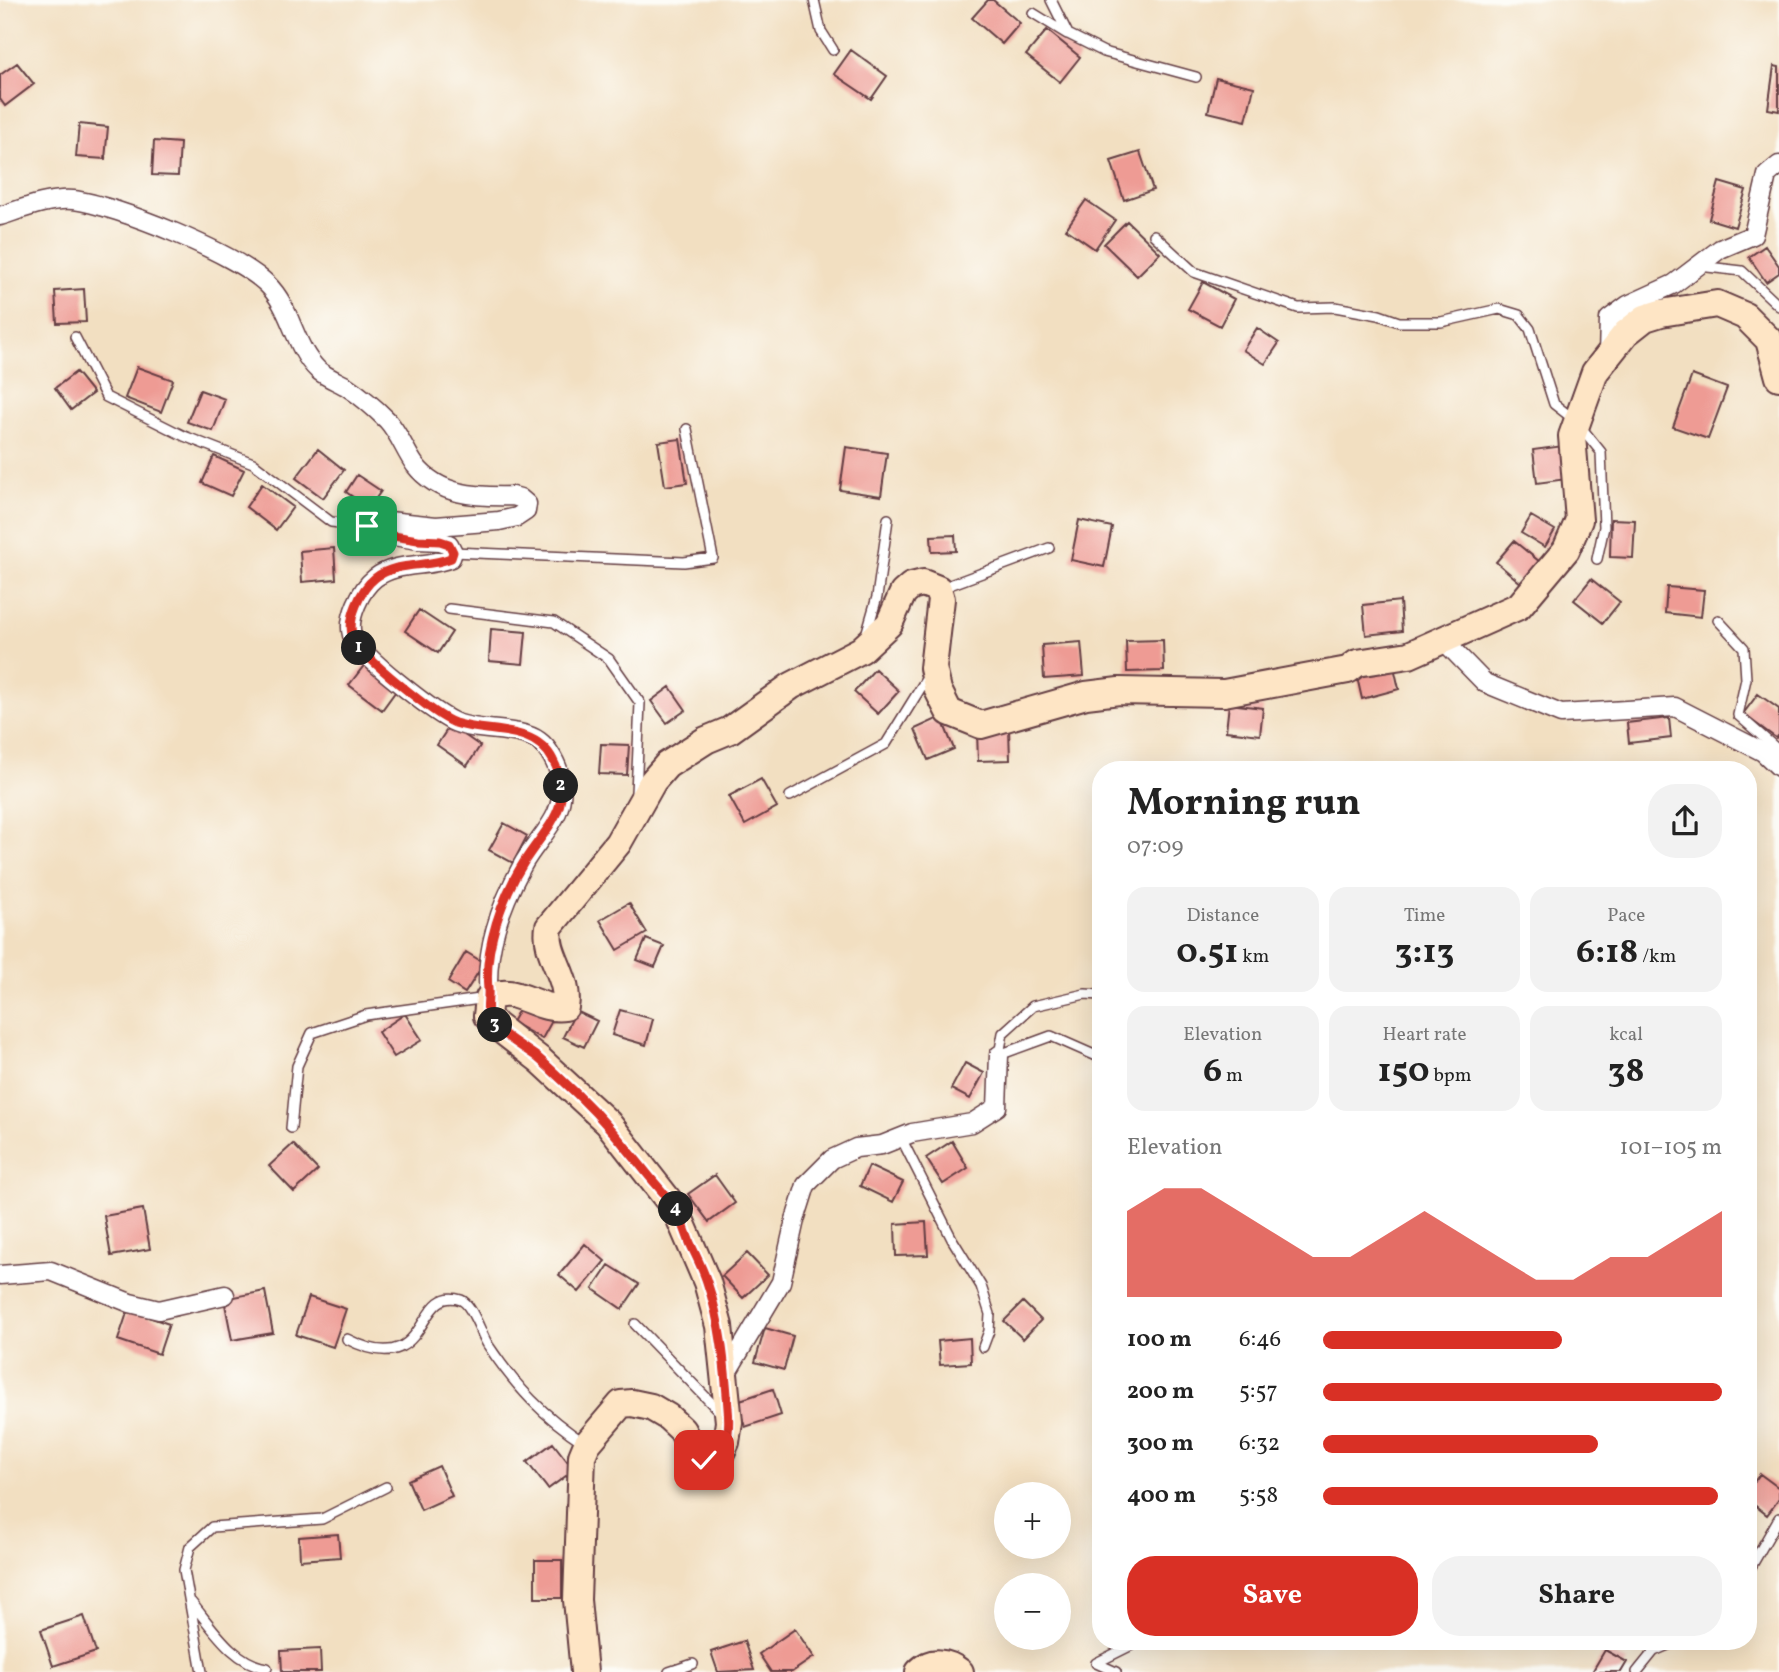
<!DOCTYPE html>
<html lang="en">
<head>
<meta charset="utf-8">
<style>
	body { margin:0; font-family:Vollkorn,serif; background:#f2f2f2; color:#222; height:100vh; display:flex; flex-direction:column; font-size:26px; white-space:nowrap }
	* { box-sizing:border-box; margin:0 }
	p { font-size:23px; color:#767676 }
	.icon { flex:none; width:38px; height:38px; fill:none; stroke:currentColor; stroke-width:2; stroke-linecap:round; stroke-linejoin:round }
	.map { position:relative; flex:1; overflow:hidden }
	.side { position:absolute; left:1092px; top:761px; width:665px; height:889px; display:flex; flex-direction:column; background:#fff; border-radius:28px; box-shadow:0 7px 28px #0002 }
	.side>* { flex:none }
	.controls { position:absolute; left:994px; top:1482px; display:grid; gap:14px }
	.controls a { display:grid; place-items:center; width:77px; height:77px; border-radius:50%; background:#fff; box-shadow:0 7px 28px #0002; font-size:35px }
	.pin { position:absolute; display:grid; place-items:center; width:60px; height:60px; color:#fff; margin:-30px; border-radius:14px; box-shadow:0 4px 10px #0006 }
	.km { position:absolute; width:35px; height:35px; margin:-18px; border-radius:50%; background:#222; color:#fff; font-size:19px; line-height:35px; text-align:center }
	.round { display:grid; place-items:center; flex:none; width:74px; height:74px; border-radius:28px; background:#f2f2f2 }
	.overview { display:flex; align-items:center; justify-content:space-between; height:119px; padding:0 35px }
	h1 { font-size:38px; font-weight:700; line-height:52px }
	.figures { display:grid; grid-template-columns:repeat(3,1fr); gap:10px; height:119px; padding:7px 35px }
	.figures div { display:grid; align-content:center; border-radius:18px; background:#f2f2f2; text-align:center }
	.figures b { font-size:35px; font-weight:700 }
	.figures small { font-size:19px; font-weight:400 }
	.figures p { font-size:19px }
	.chart { height:196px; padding:14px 35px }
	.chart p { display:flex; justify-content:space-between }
	.chart svg { width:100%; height:126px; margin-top:7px; fill:#d93025; opacity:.7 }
	.button { display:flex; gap:14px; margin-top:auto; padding:14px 35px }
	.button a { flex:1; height:80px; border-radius:28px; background:#d93025; color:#fff; font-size:28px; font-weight:700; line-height:80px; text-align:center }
	.button a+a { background:#f2f2f2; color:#222 }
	ul { padding:0 35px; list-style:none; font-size:23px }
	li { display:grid; grid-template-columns:112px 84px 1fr; align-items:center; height:52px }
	li i { height:18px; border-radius:9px; background:#d93025 }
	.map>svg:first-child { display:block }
	.building { fill:#ee9b94 }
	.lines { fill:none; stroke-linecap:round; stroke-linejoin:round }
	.lane-casing { stroke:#633c42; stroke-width:12 }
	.street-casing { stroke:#633c42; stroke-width:21 }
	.secondary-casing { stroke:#633c42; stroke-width:30 }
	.lane { stroke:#fff; stroke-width:9 }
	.street { stroke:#fff; stroke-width:18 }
	.secondary { stroke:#fee5c5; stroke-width:26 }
	.route-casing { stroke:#fff; stroke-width:14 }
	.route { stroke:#d93025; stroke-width:9 }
</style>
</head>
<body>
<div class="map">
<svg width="1779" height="1672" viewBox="0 0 1779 1672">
	<rect width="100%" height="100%" fill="#fdfcf7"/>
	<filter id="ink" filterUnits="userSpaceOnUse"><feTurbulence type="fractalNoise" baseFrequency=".0143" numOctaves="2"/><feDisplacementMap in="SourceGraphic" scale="14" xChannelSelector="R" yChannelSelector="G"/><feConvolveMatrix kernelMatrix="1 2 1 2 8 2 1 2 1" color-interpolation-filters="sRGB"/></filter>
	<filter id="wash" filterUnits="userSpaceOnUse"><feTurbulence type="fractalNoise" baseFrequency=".00686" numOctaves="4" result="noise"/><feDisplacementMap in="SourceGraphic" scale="28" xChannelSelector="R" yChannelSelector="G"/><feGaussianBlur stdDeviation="1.57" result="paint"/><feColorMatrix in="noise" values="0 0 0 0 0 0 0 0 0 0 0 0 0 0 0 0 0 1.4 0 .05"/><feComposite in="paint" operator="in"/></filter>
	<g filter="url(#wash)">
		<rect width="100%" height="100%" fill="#f2dfc1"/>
		<g id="blocks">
			<!-- building -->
			<path class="building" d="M988,0H993L1020,23L1002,44L972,18Z
				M1047,30L1080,57L1060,82L1026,55Z
				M851,50L887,76L871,99L834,74Z
				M17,63L34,84L5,106L0,99V75Z
				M1774,66L1779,67V111L1768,109Z
				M1216,78L1254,87L1246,121L1208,112Z
				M79,124L108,127L105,159L76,157Z
				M154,141L180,143L178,176L152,175Z
				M1140,152L1153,190L1124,200L1111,161Z
				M1719,182L1746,190L1735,227L1709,219Z
				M1086,200L1115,220L1095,249L1066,229Z
				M1127,221L1160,253L1137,276L1104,244Z
				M1765,246L1779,266V273L1766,282L1749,257Z
				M1203,282L1234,299L1220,326L1188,309Z
				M84,289L86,322L57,323L55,291Z
				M1257,328L1279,343L1265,364L1243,350Z
				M137,367L173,380L161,412L125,398Z
				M76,372L93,393L71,410L55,388Z
				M1692,375L1727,388L1708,439L1673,427Z
				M200,390L225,399L213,431L187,422Z
				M680,439L687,483L665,486L658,442Z
				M1563,446L1567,479L1537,483L1533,450Z
				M846,447L887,453L881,496L840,490Z
				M318,449L344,470L323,498L296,478Z
				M214,456L244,470L231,496L202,483Z
				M357,475L381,491L369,508L346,492Z
				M262,484L293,507L276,530L246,507Z
				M1531,516L1555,530L1545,547L1521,533Z
				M1611,519L1635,520L1633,558L1610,557Z
				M1079,520L1112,527L1104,567L1071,560Z
				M955,535L956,551L932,552L931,536Z
				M1514,541L1540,562L1522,584L1496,562Z
				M334,548L336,579L302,582L300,551Z
				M1591,579L1620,602L1603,623L1574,600Z
				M1667,587L1704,590L1701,617L1665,613Z
				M1400,601L1402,631L1366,635L1363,605Z
				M419,610L452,632L438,653L405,631Z
				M491,629L526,632L523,664L489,661Z
				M1163,640L1164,671L1127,672L1126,641Z
				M1081,642L1084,676L1044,679L1042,645Z
				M366,663L398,688L382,710L349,685Z
				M1394,667L1399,689L1362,699L1357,677Z
				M875,669L899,691L878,714L854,692Z
				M670,687L686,710L667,723L651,701Z
				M1758,694L1779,709V735L1776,738L1743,714Z
				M1229,704L1263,708L1260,735L1226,731Z
				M941,717L954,749L928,760L915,729Z
				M1669,718L1671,738L1629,743L1627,723Z
				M450,725L480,746L467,766L437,745Z
				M1009,729L1010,760L978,761L977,731Z
				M601,744L629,745L627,775L599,774Z
				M761,779L777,807L745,825L729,796Z
				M504,823L527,836L513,863L489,850Z
				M629,903L647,933L618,950L600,920Z
				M646,939L664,946L655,967L637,960Z
				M466,952L484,963L465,993L448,982Z
				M523,1002L553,1019L542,1039L512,1022Z
				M620,1010L653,1019L646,1045L612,1035Z
				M576,1011L597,1021L584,1047L563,1037Z
				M405,1014L422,1040L394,1057L378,1032Z
				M965,1063L984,1073L970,1099L951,1089Z
				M952,1141L968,1168L943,1184L926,1158Z
				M293,1144L318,1170L294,1192L269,1166Z
				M869,1166L903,1182L893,1202L860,1186Z
				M715,1175L735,1203L709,1222L688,1194Z
				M143,1209L150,1249L111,1256L104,1216Z
				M926,1222L928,1255L896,1256L895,1224Z
				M585,1244L605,1261L579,1292L559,1275Z
				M747,1253L768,1275L743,1298L722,1276Z
				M609,1265L639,1284L622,1309L593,1289Z
				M265,1291L273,1333L232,1340L224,1299Z
				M309,1297L346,1309L333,1347L296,1335Z
				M1023,1302L1041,1320L1023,1339L1004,1321Z
				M128,1310L169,1324L159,1354L118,1340Z
				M765,1328L793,1336L784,1370L755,1362Z
				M970,1338L971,1363L940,1365L938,1341Z
				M773,1389L781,1415L745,1427L737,1401Z
				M553,1443L574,1470L548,1489L527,1462Z
				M439,1466L452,1496L421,1510L408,1480Z
				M1760,1474L1779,1488V1499L1767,1515L1748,1500V1490Z
				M338,1534L340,1557L300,1560L299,1537Z
				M535,1560H562V1598H535Z
				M84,1616L96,1652L53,1666L41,1630Z
				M795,1629L814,1657L792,1672H771L759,1654Z
				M744,1641L754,1670L718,1672L711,1652Z
				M320,1649L321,1672H282L281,1651Z
				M1605,1650L1627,1662L1621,1672H1592Z"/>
		</g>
	</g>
	<g filter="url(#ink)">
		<use href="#blocks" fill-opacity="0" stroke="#633c42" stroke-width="2"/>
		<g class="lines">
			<defs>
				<path id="lane" d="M814,0L821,31L833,50
					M1051,0L1068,34L1104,52L1196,77
					M1033,13L1067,34
					M1154,235L1194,272L1298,308L1335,307L1379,315L1399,322H1441L1499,309L1519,315L1530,329L1554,404L1576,421L1601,452L1604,527L1597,559
					M1699,266L1742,271L1779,306
					M75,337L106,397L184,436L253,463L331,522L367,526
					M453,552L684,562L713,558L687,429
					M939,589L1049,548
					M449,609L554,622L609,659L640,703L636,793
					M1718,620L1744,648L1746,679L1738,715L1779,751
					M866,635L877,597L888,519
					M790,796L886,744L928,676
					M999,1055L1003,1033L1033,1006L1085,994L1101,995
					M999,1055L1051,1036L1101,1058
					M291,1128L297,1066L312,1033L366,1015L487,998
					M901,1138L952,1239L981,1286L990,1314L989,1331L983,1347
					M635,1324L721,1413
					M347,1339C433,1383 413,1284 461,1300C472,1304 481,1334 488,1345C516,1387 543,1416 586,1444
					M1748,1572L1779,1518
					M191,1602C212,1627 233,1663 267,1668
					M202,1672L184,1570L190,1547L212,1527L322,1519L386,1487
					M669,1672L693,1664
					M1116,1672L1096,1663L1138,1642
					M1637,1672L1654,1651L1675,1642"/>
				<path id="street" d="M0,216C22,209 49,198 73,200C116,205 237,254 267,284C292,308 293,346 318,370C326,377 337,381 346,386C361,396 374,407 387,420C399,433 405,451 415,465C439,496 477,497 513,496L520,498L527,504L526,511L517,517L499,521L436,526L370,519L367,526L369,530L375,533L418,540L440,541L449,544L453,552L451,558C427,568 397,561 375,578C361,589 347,618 352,635C357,654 433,711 452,721C475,733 518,726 539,741C549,748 558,766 560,777C569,816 538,836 522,866C500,907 484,951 489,998
					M1608,355L1609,319L1628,305L1674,284L1720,249L1753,235L1767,175L1779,165
					M1444,641L1485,683L1561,714L1675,707L1763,752L1779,767
					M0,1275L51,1271L130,1303L159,1310L225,1295
					M726,1374L781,1282L795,1220L806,1185L832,1159L856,1148L882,1145L912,1133L972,1123L997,1107L999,1055"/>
				<path id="secondary" d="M584,1672L577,1600L582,1456L587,1444L621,1404L632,1403L651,1407L668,1417L682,1430L693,1451L704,1460H714L720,1455L726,1442L729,1422L719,1326L707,1282L676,1210L608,1123L540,1060L495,1025L487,1016L489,998C515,983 537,1012 565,1007C571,978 544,955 549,927L618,843L653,781L667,765L706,740L730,730L791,686L861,650L889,624L903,593L911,586L923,583L938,589L941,599L933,668L938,690L949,712L981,725L1086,695L1119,691L1224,693L1348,670L1357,663L1409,655L1519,606L1566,550L1579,520L1572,436L1595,372L1626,333L1645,318L1661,313L1717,304L1745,316L1769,340L1779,377
					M919,1672C931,1659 948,1662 960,1672"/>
			</defs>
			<!-- lane casing -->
			<use href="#lane" class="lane-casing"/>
			<!-- street casing -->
			<use href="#street" class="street-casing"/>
			<!-- secondary casing -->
			<use href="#secondary" class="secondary-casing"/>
			<!-- lane -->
			<use href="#lane" class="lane"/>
			<!-- street -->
			<use href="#street" class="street"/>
			<!-- secondary -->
			<use href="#secondary" class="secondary"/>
		</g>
	</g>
	<g class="lines" filter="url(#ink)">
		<defs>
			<path id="route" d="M367,526L369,530L375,533L418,540L440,541L449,544L453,552L451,558C427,568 397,561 375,578C361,589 346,620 353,638C361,656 436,716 455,723C488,734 535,724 553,760C577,805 546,827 524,862C502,897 484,948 488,989C489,998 485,1011 490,1019C499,1034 522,1046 537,1057C551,1069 564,1082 577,1094C605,1121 625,1146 649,1176C658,1187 669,1198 676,1210C682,1220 686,1232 690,1243C696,1256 703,1269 707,1282C721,1322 725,1366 728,1408C730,1428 729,1460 704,1460"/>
		</defs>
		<!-- route casing -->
		<use href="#route" class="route-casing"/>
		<!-- route -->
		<use href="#route" class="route"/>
	</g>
</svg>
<div class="controls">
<a>+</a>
<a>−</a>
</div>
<div class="pin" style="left:367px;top:526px;background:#1e9e55"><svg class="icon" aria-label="arrive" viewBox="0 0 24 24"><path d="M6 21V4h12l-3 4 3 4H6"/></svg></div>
<div class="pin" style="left:704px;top:1460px;background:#d93025"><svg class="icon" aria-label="check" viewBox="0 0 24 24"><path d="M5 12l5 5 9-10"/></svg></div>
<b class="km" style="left:359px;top:648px">1</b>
<b class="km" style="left:561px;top:786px">2</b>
<b class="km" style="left:495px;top:1025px">3</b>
<b class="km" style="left:676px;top:1209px">4</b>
<section class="side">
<div class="overview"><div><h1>Morning run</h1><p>07:09</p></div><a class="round"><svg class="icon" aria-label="share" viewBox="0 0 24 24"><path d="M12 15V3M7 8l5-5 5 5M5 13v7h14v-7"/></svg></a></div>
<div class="figures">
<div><p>Distance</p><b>0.51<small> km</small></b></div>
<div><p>Time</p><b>3:13</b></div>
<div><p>Pace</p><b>6:18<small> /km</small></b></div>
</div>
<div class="figures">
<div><p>Elevation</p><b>6<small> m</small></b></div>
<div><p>Heart rate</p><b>150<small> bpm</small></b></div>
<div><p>kcal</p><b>38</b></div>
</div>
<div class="chart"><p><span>Elevation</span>101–105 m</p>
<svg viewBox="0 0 160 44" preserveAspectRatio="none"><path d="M0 44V14L10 6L20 6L30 14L40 22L50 30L60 30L70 22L80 14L90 22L100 30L110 38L120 38L130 30L140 30L150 22L160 14V44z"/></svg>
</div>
<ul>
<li><b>100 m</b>6:46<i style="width:60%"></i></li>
<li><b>200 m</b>5:57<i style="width:100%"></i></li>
<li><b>300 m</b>6:32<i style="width:69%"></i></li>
<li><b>400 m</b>5:58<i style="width:99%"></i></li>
</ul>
<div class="button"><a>Save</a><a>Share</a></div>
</section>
</div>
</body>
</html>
